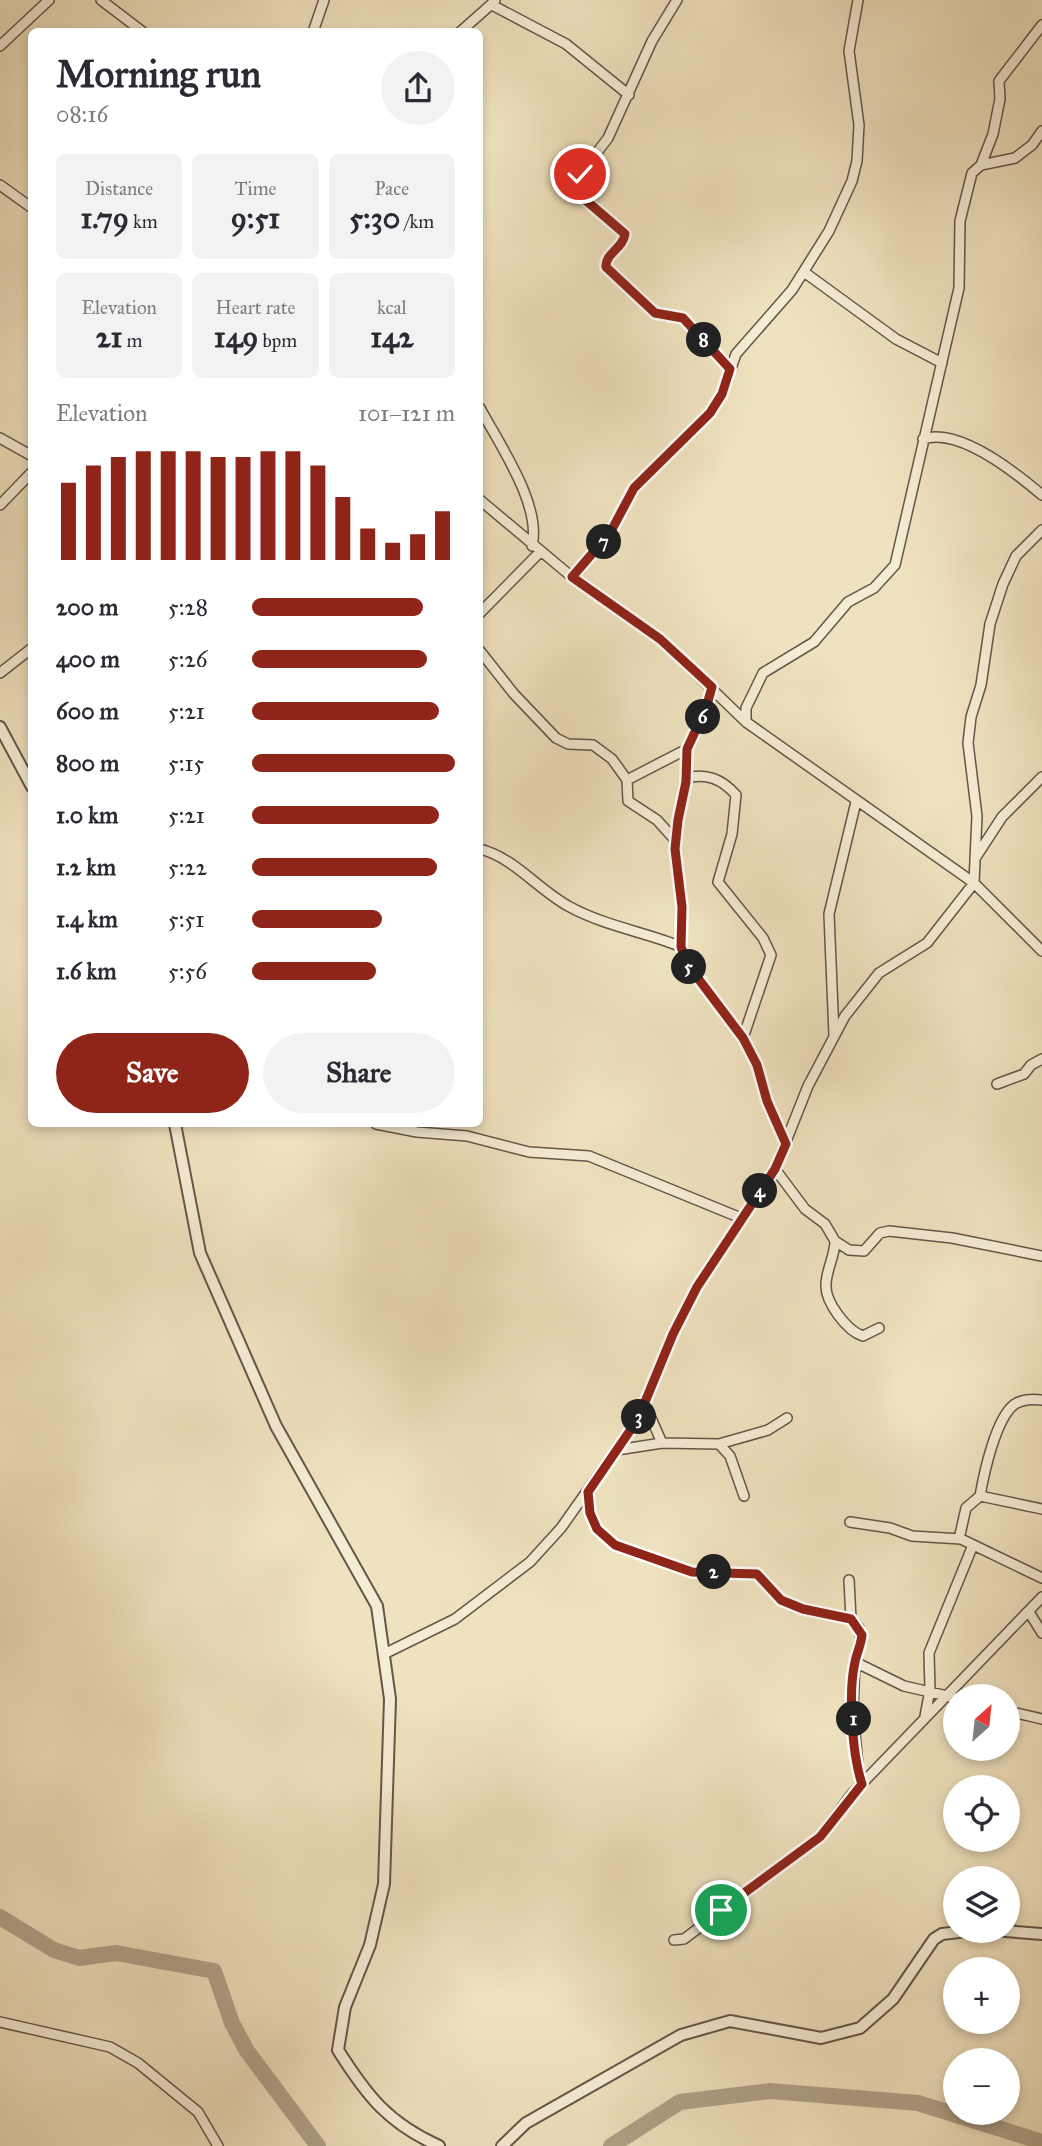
<!DOCTYPE html>
<html lang="en">
<head>
<meta charset="utf-8">
<style>
	body { margin:0; font-family:"IM FELL Great Primer",serif; background:#f2f2f3; color:#2b2b33; height:100vh; display:flex; flex-direction:column; font-size:26px; white-space:nowrap }
	* { box-sizing:border-box; margin:0 }
	p { font-size:23px; color:#7c7c81 }
	.icon { flex:none; width:38px; height:38px; fill:none; stroke:currentColor; stroke-width:2; stroke-linecap:round; stroke-linejoin:round }
	.map { position:relative; flex:1; overflow:hidden }
	.sheet { position:absolute; left:28px; top:28px; width:455px; height:1099px; display:flex; flex-direction:column; background:#fff; border-radius:10px; box-shadow:0 4px 10px #0003 }
	.sheet>* { flex:none }
	.needle { width:46px; rotate:27deg }
	.buttons { position:absolute; left:943px; top:1684px; display:grid; gap:14px }
	.buttons a { display:grid; place-items:center; width:77px; height:77px; border-radius:50%; background:#fff; box-shadow:0 4px 10px #0003; font-size:35px }
	.pin { position:absolute; display:grid; place-items:center; width:60px; height:60px; color:#fff; margin:-30px; border:4px solid #fff; border-radius:50%; box-shadow:0 2px 7px #0007 }
	.km { position:absolute; width:35px; height:35px; margin:-18px; border-radius:50%; background:#222; color:#fff; font-size:19px; line-height:35px; text-align:center }
	.round { display:grid; place-items:center; flex:none; width:74px; height:74px; border-radius:37px; background:#f2f2f3 }
	.overview { display:flex; align-items:center; justify-content:space-between; height:119px; padding:0 28px }
	h1 { font-size:38px; font-weight:800; line-height:52px }
	.metrics { display:grid; grid-template-columns:repeat(3,1fr); gap:10px; height:119px; padding:7px 28px }
	.metrics div { display:grid; align-content:center; border-radius:10px; background:#f2f2f3; text-align:center }
	.metrics b { font-size:30px; font-weight:800 }
	.metrics small { font-size:19px; font-weight:400 }
	.metrics p { font-size:19px }
	.chart { height:196px; padding:14px 28px }
	.chart p { display:flex; justify-content:space-between }
	.chart svg { width:100%; height:126px; margin-top:7px; stroke:#8f2418; stroke-width:6 }
	.primary-button { display:flex; gap:14px; margin-top:auto; padding:14px 28px }
	.primary-button a { flex:1; height:80px; border-radius:42px; background:#8f2418; color:#fff; font-size:28px; font-weight:800; line-height:80px; text-align:center }
	.primary-button a+a { background:#f2f2f3; color:#2b2b33 }
	ul { padding:0 28px; list-style:none; font-size:23px }
	li { display:grid; grid-template-columns:112px 84px 1fr; align-items:center; height:52px }
	li i { height:18px; border-radius:9px; background:#8f2418 }
	.map>svg:first-child { display:block }
	.lines { fill:none; stroke-linecap:round; stroke-linejoin:round }
	.river { stroke:#b0a389; stroke-width:16 }
	.minor-casing { stroke:#645648; stroke-width:12 }
	.tertiary-casing { stroke:#645648; stroke-width:14 }
	.minor { stroke:#f5ecd5; stroke-width:9 }
	.tertiary { stroke:#f5ecd5; stroke-width:10 }
	.route-casing { stroke:#fff; stroke-width:14 }
	.route { stroke:#8f2418; stroke-width:9 }
</style>
</head>
<body>
<div class="map">
<svg width="1042" height="2146" viewBox="0 0 1042 2146">
	<rect width="100%" height="100%" fill="#efe2be"/>
	<filter id="stains"><feTurbulence type="fractalNoise" baseFrequency=".00286" numOctaves="4"/><feColorMatrix values="0 0 0 0 .2 0 0 0 0 .09 0 0 0 0 .02 0 0 0 .5 -.17"/></filter>
	<radialGradient id="worn" r=".72"><stop offset=".6" stop-color="#630" stop-opacity="0"/><stop offset="1" stop-color="#630" stop-opacity=".3"/></radialGradient>
	<g class="lines">
		<!-- river -->
		<path class="river" d="M0,1917L54,1950L79,1958L116,1953L214,1971L232,2023L247,2051L318,2146
			M611,2146L680,2102L770,2091L918,2103L1042,2142"/>
		<defs>
			<path id="minor" d="M101,0L143,32
				M677,0L652,41L608,138L580,175L576,188L581,197L625,234C623,250 605,253 606,267L655,313L683,318L730,369
				M492,5L566,44L629,95
				M313,32L324,0
				M460,32L495,1
				M0,46L49,0
				M981,165L993,134L1000,99L999,81L1042,25
				M0,185L32,208
				M804,272L896,339L942,363
				M480,408C499,444 542,505 532,546
				M0,438L32,456
				M923,439C959,427 1015,472 1042,495
				M480,500L572,577L660,639L746,722L974,883L1042,951
				M0,505L32,472
				M572,577L610,533L634,488L710,413L722,394L736,354L792,290L829,231L852,181L857,161L859,125L849,51L858,0
				M480,613L540,552
				M480,651L514,694L556,738L568,744L593,745L612,759L627,780L628,801L657,820L675,840
				M0,673L32,648
				M712,686L707,708L687,749L686,782L678,820L675,849L682,907V947L688,965L743,1038L757,1065L767,1101L786,1144
				M746,722V708L763,673L814,642L848,602L874,588L895,565L959,288L960,221L972,173L981,165L1015,158L1032,145L1042,131
				M686,778C707,773 722,779 736,795L732,834L718,882L763,938L771,955L743,1038
				M627,780L687,749
				M480,849C515,858 538,890 570,907C605,926 645,932 682,947
				M976,857L1002,817L1042,777
				M834,1035L829,914L856,802
				M997,1084L1024,1074L1031,1065L1042,1059
				M376,1124L417,1132L467,1136L529,1152L589,1156L741,1218
				M775,1169L805,1209L825,1224L835,1241L849,1250L864,1251L880,1233L889,1231L952,1238L1042,1256
				M835,1241C835,1256 826,1270 826,1285C825,1302 847,1331 863,1336L879,1328
				M1042,1400C1033,1399 1023,1399 1015,1404C996,1417 984,1473 980,1496L1042,1509
				M644,1402L662,1443
				M719,1444L730,1456L744,1496
				M617,1450L662,1443L719,1444L768,1430L787,1418
				M588,1492L590,1513L597,1529L615,1545L692,1572L757,1574L781,1600L803,1609L851,1619L859,1628L861,1643L855,1662L853,1710L858,1766L862,1784
				M850,1522L890,1528L912,1536L961,1539L1042,1578
				M959,1539L966,1508L980,1496
				M849,1580L851,1619
				M1029,1612L1042,1633
				M384,1654L455,1619L530,1562L561,1528L638,1419L673,1334L697,1287L775,1169L808,1086L845,1016L879,973L927,943L974,883L977,816L968,743L971,717L981,685L990,624L1003,584L1016,556L1042,530
				M855,1662L904,1686L956,1698
				M1008,1711L1042,1719
				M925,1716L930,1690L929,1653L973,1545
				M674,1940L684,1939L820,1837L851,1795L1042,1597
				M0,2022L110,2047L138,2063L198,2112L218,2146"/>
			<path id="tertiary" d="M0,727L32,787
				M175,1124L200,1253L276,1426L377,1606L390,1699L384,1884L370,1945L345,2007L338,2050C367,2096 388,2123 439,2146
				M992,1930L1042,1934
				M502,2146L526,2123L681,2035L730,2021L821,2038L860,2028L893,1999L934,1939L942,1934L976,1930"/>
		</defs>
		<!-- minor casing -->
		<use href="#minor" class="minor-casing"/>
		<!-- tertiary casing -->
		<use href="#tertiary" class="tertiary-casing"/>
		<!-- minor -->
		<use href="#minor" class="minor"/>
		<!-- tertiary -->
		<use href="#tertiary" class="tertiary"/>
	</g>
	<g class="lines">
		<defs>
			<path id="route" d="M580,174L576,188L582,197L625,234C623,249 605,253 606,267L655,313L683,318L730,369L722,394L710,413L634,488L610,533L572,577L660,639L712,687L706,708L687,749L686,782L678,820L675,849L682,907L681,947L688,965L743,1038L757,1065L767,1101L786,1144L775,1169L697,1287L673,1334L638,1419L588,1492L590,1513L597,1529L615,1545L692,1572L757,1574L781,1600L803,1609L851,1619L862,1635C861,1645 857,1652 855,1662C848,1692 852,1754 862,1784L820,1837L721,1910"/>
		</defs>
		<!-- route casing -->
		<use href="#route" class="route-casing"/>
		<!-- route -->
		<use href="#route" class="route"/>
	</g>
	<rect width="100%" height="100%" filter="url(#stains)"/>
	<rect width="100%" height="100%" fill="url(#worn)"/>
</svg>
<div class="buttons">
<a><svg class="needle" viewBox="-14 -14 28 28"><path d="M0-13l5 13h-10z" fill="#e53935"/><path d="M0 13l5-13h-10z" fill="#7c7c81"/></svg></a>
<a><svg class="icon" aria-label="locate" viewBox="0 0 24 24"><circle cx="12" cy="12" r="6"/><path d="M12 2v4M12 18v4M2 12h4M18 12h4"/></svg></a>
<a><svg class="icon" aria-label="layers" viewBox="0 0 24 24"><path d="M12 4l9 5-9 5-9-5zM3 14l9 5 9-5"/></svg></a>
<a>+</a>
<a>−</a>
</div>
<div class="pin" style="left:721px;top:1910px;background:#1e9e55"><svg class="icon" aria-label="arrive" viewBox="0 0 24 24"><path d="M6 21V4h12l-3 4 3 4H6"/></svg></div>
<div class="pin" style="left:580px;top:174px;background:#d93025"><svg class="icon" aria-label="check" viewBox="0 0 24 24"><path d="M5 12l5 5 9-10"/></svg></div>
<b class="km" style="left:854px;top:1719px">1</b>
<b class="km" style="left:714px;top:1572px">2</b>
<b class="km" style="left:639px;top:1417px">3</b>
<b class="km" style="left:760px;top:1191px">4</b>
<b class="km" style="left:689px;top:967px">5</b>
<b class="km" style="left:703px;top:717px">6</b>
<b class="km" style="left:604px;top:542px">7</b>
<b class="km" style="left:704px;top:340px">8</b>
<section class="sheet">
<div class="overview"><div><h1>Morning run</h1><p>08:16</p></div><a class="round"><svg class="icon" aria-label="share" viewBox="0 0 24 24"><path d="M12 15V3M7 8l5-5 5 5M5 13v7h14v-7"/></svg></a></div>
<div class="metrics">
<div><p>Distance</p><b>1.79<small> km</small></b></div>
<div><p>Time</p><b>9:51</b></div>
<div><p>Pace</p><b>5:30<small> /km</small></b></div>
</div>
<div class="metrics">
<div><p>Elevation</p><b>21<small> m</small></b></div>
<div><p>Heart rate</p><b>149<small> bpm</small></b></div>
<div><p>kcal</p><b>142</b></div>
</div>
<div class="chart"><p><span>Elevation</span>101–121 m</p>
<svg viewBox="0 0 160 44" preserveAspectRatio="none"><path d="M5 44V17M15 44V11M25 44V8M35 44V6M45 44V6M55 44V6M65 44V8M75 44V8M85 44V6M95 44V6M105 44V11M115 44V22M125 44V33M135 44V38M145 44V35M155 44V27"/></svg>
</div>
<ul>
<li><b>200 m</b>5:28<i style="width:84%"></i></li>
<li><b>400 m</b>5:26<i style="width:86%"></i></li>
<li><b>600 m</b>5:21<i style="width:92%"></i></li>
<li><b>800 m</b>5:15<i style="width:100%"></i></li>
<li><b>1.0 km</b>5:21<i style="width:92%"></i></li>
<li><b>1.2 km</b>5:22<i style="width:91%"></i></li>
<li><b>1.4 km</b>5:51<i style="width:64%"></i></li>
<li><b>1.6 km</b>5:56<i style="width:61%"></i></li>
</ul>
<div class="primary-button"><a>Save</a><a>Share</a></div>
</section>
</div>
</body>
</html>
